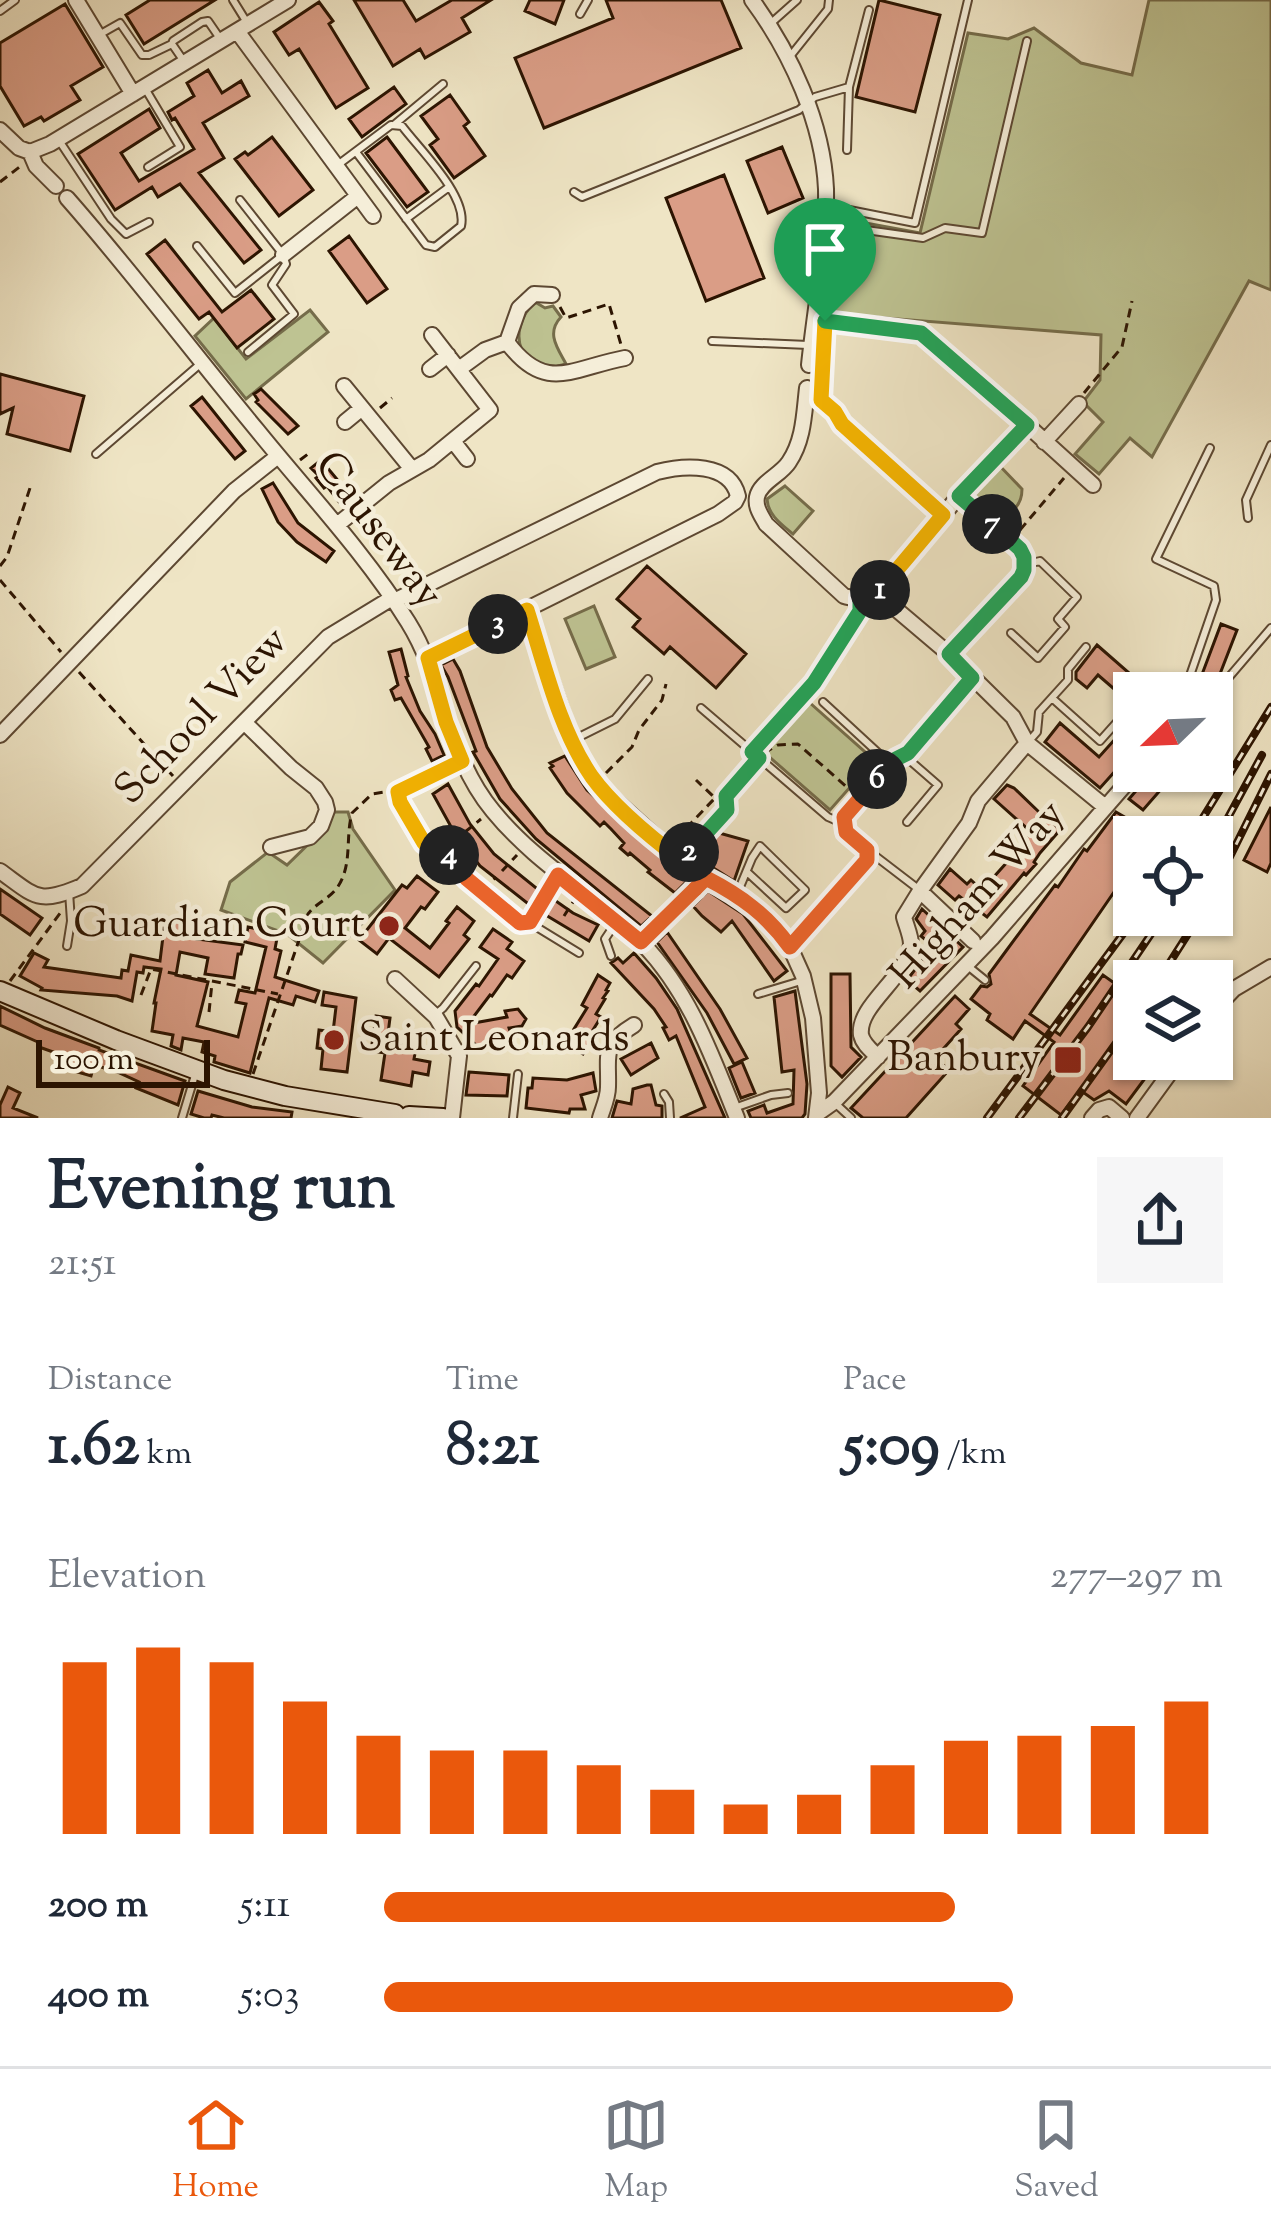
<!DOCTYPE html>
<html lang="en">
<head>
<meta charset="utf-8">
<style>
	body { margin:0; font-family:"Sorts Mill Goudy",serif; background:#f6f6f7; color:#1f2937; height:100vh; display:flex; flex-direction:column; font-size:45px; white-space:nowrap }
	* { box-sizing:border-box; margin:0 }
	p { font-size:39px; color:#747a83 }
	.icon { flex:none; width:66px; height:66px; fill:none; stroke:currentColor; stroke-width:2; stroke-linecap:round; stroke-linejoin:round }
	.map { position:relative; height:1118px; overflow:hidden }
	.drawer { display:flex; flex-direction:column; background:#fff; flex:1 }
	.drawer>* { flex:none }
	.needle { width:78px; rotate:247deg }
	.tools { position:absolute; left:1113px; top:672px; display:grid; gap:24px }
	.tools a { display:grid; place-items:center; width:120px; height:120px; border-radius:0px; background:#fff; box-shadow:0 3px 9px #0004; font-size:60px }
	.scale { position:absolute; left:36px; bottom:30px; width:174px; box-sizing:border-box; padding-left:12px; border:6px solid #2c1401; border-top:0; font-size:33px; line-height:42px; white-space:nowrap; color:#2c1401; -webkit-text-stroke:9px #f5eed9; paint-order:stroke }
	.pin { position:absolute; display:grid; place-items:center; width:102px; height:102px; color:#fff; margin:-123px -51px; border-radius:50% 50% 50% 0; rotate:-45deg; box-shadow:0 0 12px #0007 }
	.pin .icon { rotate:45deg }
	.km { position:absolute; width:60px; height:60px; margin:-30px; border-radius:50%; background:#222; color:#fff; font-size:33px; line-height:60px; text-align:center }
	.round { display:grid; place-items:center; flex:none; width:126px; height:126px; border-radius:0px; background:#f6f6f7 }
	.overview { display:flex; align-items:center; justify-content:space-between; height:204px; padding:0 48px }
	h1 { font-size:66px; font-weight:700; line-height:90px }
	.stats { display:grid; grid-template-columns:repeat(3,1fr); gap:18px; height:204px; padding:12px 48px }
	.stats div { display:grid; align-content:center }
	.stats b { font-size:60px; font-weight:700 }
	.stats small { font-size:33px; font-weight:400 }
	.stats p { font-size:33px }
	.chart { height:336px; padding:24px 48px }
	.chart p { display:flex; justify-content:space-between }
	.chart svg { width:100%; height:216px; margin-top:12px; stroke:#ea580c; stroke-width:6 }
	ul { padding:0 48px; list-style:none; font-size:39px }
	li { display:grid; grid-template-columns:192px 144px 1fr; align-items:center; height:90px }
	li i { height:30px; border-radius:15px; background:#ea580c }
	.tab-bar { display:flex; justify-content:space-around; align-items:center; height:168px; border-top:3px solid #e0e1e3; background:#fff; font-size:33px; color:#747a83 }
	.tab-bar a { display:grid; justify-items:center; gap:6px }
	.tab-bar .active { color:#ea580c }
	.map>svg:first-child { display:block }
	.green { fill:#bec392; stroke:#756c4a; stroke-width:3 }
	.building { fill:#da9d86; stroke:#2c1401; stroke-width:3 }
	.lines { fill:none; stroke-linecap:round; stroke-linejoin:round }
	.lane-casing { stroke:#5d4832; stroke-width:10 }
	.street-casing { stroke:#5d4832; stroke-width:18 }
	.secondary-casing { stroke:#2c1401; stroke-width:22 }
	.path { stroke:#2c1401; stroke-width:3; stroke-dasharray:9 6; stroke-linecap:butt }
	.lane { stroke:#f5eed9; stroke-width:6 }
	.street { stroke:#f5eed9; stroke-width:14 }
	.secondary { stroke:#f5eed9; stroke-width:18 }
	.rail-casing { stroke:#2c1401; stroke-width:8 }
	.rail { stroke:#f5eed9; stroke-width:3; stroke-dasharray:9; stroke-linecap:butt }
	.split-1-casing { stroke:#fff; stroke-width:24 }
	.split-2-casing { stroke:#fff; stroke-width:24 }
	.split-3-casing { stroke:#fff; stroke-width:24 }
	.split-4-casing { stroke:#fff; stroke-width:24 }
	.split-5-casing { stroke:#fff; stroke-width:24 }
	.split-6-casing { stroke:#fff; stroke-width:24 }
	.split-7-casing { stroke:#fff; stroke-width:24 }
	.split-8-casing { stroke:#fff; stroke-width:24 }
	.split-1 { stroke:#f5b400; stroke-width:15 }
	.split-2 { stroke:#22a559; stroke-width:15 }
	.split-3 { stroke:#f5b400; stroke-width:15 }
	.split-4 { stroke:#f5b400; stroke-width:15 }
	.split-5 { stroke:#f0652b; stroke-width:15 }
	.split-6 { stroke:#f0652b; stroke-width:15 }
	.split-7 { stroke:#22a559; stroke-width:15 }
	.split-8 { stroke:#22a559; stroke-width:15 }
	.poi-dot { fill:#8f2418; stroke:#f5eed9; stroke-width:4.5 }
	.labels { text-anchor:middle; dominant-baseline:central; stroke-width:9; stroke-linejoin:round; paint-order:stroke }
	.street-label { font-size:42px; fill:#2c1401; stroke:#f5eed9 }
	.poi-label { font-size:42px; fill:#2c1401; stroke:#f5eed9; text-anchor:end }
</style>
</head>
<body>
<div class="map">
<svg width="1271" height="1118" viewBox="0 0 1271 1118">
	<rect width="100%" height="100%" fill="#efe5c5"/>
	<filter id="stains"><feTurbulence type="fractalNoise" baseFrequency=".00167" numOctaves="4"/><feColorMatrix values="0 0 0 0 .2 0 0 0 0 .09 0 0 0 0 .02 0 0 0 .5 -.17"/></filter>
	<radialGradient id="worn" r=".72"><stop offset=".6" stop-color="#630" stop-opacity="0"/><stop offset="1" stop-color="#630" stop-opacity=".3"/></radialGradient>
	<!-- green -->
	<path class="green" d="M1149,0H1271V290L1249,281L1152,457L1130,438L1099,474L1075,454L1103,422L1083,402L1100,380L1101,335L822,313L833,217L920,233L968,33L1008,39L1034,28L1081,63L1132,75Z
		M535,302L545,308L553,306L561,317C546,333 557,347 566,364C520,379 504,331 535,302Z
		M310,310L328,332L246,399L195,336L214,318L246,359Z
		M997,463L1022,489C1022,506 1012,513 998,519L970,493Z
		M785,486L813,511L793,534C781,524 768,515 767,499Z
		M594,606L615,657L586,669L565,619Z
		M801,695L874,760L830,810L758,747Z
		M331,812H348L353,829L395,890L323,963L287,934L221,910L230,882L268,852L287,865L327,826Z"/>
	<!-- building -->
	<path class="building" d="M150,0H215L144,44L126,15Z
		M354,0H403L416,21L452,0H491L462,18L470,32L425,58L420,49L393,66Z
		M530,0H564L555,24L525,11Z
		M606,0H721L741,48L544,128L515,58L613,18Z
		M879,0L940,15L915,112L856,97Z
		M319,2L333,21L329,24L368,88L336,108L299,49L289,55L274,32Z
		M65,4L103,67L71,86L80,100L44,121L41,117L24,126L0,86V43Z
		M208,70L222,93L241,81L249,96L203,123L224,158L199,173L261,250L244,263L180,184L158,197L152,187L115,210L78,154L149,109L160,128L121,153L139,181L194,149L175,118L172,120L168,112L194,96L187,83Z
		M394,87L406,104L362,137L349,119Z
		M450,95L469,122L464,126L485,156L454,178L430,145L438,139L421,116Z
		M272,137L313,190L279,216L235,159L245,152L248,155Z
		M387,137L428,192L407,207L366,153Z
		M782,147L803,198L768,213L747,161Z
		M724,175L764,278L706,301L666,198Z
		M349,236L387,289L367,303L329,251Z
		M165,240L222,312L251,290L274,319L237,348L209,312L199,319L147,254Z
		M0,374L84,396L70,451L7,434L13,408L0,414Z
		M261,389L298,426L288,434L256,402L258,400L254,394Z
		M202,397L245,451L235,459L191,406Z
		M321,460L350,495L340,503L327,486L324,488L316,478L319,476L311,468Z
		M273,483L298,523L334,551L326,562L297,542L278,522L262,489Z
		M647,566L746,654L716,688L670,647L664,654L633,627L640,619L617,599Z
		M1221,624L1237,630L1218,679L1209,689L1198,685Z
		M1097,645L1136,679L1121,695L1098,675L1087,688L1076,679V672Z
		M401,649L408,676L406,677L420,711L435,734L444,755L432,761L426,749L429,747L401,698L395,700L391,690L398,685L389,652Z
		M453,659L460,671L487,747L512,789L547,833L652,916L641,926L536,839L500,799L473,752L476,751L448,677L441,665Z
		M1060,723L1099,757L1125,728L1134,736V750L1100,788L1045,742Z
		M565,756L587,790L674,869L689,879L675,893L648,872L650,870L630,853L628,855L620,848L624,843L611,829L604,822L600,826L567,793L550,768L553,766L550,763Z
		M1153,771H1177L1143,810L1129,799Z
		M448,784L470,824L494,854L540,891L531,906L480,866L455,834L433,794Z
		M1007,785L1014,788L1040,813L1042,812L1060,830L1040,853L1034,862L1036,864L1026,875L1024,873L987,917L959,896L955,900L938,885L950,869L967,884L971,880L982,890L1026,841L1024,840L1031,832L994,799Z
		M1271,807V863L1267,872L1244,860Z
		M1116,812L1159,837H1134V863L1030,1014L1060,1035L1103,975L1134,997V1062L1149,1073L1126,1104L1109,1091L1094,1100L1080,1090L1061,1115L1023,1086L1054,1042L1025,1021L1013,1039L987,1020L990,1014L971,999L981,986L987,987L991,984L989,974L1006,951L1055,885L1058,887L1082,852L1084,849L1087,851Z
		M712,831L748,841L734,881L704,862Z
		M417,876L438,892L425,909L421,907L405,928L430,948L449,923L446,921L457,907L474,921L464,935L469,939L439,977L389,938L377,954L359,940L402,885L407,888Z
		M0,889L42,918L30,935L0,914Z
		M708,891L743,914L787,971L774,981L732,921L721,932L702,916L693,906Z
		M553,899L573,913L598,925L589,941L544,914Z
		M922,909L963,947L920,991L907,980L933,946L921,936L925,931L916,919Z
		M165,920L199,925L197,939L243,945L241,954H238L234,978L205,974L208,958L180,952L176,975L208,982L197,1026L238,1037L246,1004L236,1002L239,990L255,993L266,947L245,942L248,927L278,933L275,949L281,951L275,977L319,991L315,1002L296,996L293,1005L269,998L250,1073L214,1062L215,1056L202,1052L204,1042L183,1038L181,1050L171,1046L173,1035L152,1031L156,1003H154L161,969L144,967L143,973L137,972L132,1001L117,996L41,990L42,988L20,976L34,953L48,960L44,967L121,978L122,970L128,971L131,955L160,961Z
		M493,929L512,942L507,949L524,961L512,978L507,975L492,996L490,995L468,1024L507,1017L505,1011L518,1009L526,1019L522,1026L509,1028L512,1037L478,1047L457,1027L455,1011L476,984L479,986L498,959L480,947Z
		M667,932L720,1009L747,1058L734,1064L707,1013L657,942Z
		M634,953L656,978L677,1009L725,1118H680L705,1107L676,1036L669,1040L663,1028L666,1027L654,1009L611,963L618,958L623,963Z
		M831,974H850L851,1047L861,1057L842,1077L831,1066Z
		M598,975L610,983L606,990L608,991L603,998L605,999L596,1014L601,1017L588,1038L592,1040L583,1054L575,1049L580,1043L573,1038L578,1031L574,1029L587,1008L582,1005Z
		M795,991L807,1084L805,1114L802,1118H751L748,1111L764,1105L767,1113L793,1104L794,1070L782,1072L774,997Z
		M324,992L356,998L347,1072L321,1069L323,1049L317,1048L319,1030L333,1032L336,1007L322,1005Z
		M955,996L969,1009L956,1024L961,1029L935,1058L949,1070L906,1118H863L851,1108Z
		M0,1006L45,1028L99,1048V1050L185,1081L178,1105L136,1088L139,1082L115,1071L94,1065L91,1076L67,1069L70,1058L39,1047L40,1043L0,1025Z
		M376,1016L390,1018L387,1041L416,1048L414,1059L430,1062L428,1075L413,1072L411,1086L381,1080L385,1053L371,1051Z
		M651,1043L658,1058L631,1075L621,1059Z
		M742,1062L755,1093L741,1098L729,1068Z
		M469,1072L509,1075L507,1096L466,1095Z
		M593,1073L596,1091L581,1095L585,1109H570L569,1113L526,1108L528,1088H532L533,1078L567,1080Z
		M647,1085H651L656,1105L662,1106V1118H612L617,1101L631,1104L633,1089Z
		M8,1087L20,1093L13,1108L38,1118H0V1105Z
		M198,1091L252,1107L292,1112L291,1118H224L212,1115L211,1118H204L191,1114Z"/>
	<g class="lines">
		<defs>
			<path id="lane" d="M233,0L246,21
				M0,11L15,0
				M580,14L588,0
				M770,24L797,0
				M97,36L120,23L142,55H149L172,44
				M788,59L828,9L829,0
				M183,60L172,44L173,41L202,22L208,21L219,37
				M146,90L180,147L148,167
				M395,124L443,84
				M60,142L111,219L126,234L149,222
				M847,150L849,87
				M339,164L391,125L402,126C420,150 468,196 461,226L435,247L426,245L356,152
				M574,192L582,197L799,110L815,97L849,87L869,10
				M240,200L281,252
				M829,206L915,223L968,0
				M406,219L449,187
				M197,246L235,293L283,255
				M823,268L850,270L852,235L859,229L923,238L945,228L982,233L1027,41
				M712,341L808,345
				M248,352L294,314L272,285L286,264L284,258
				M96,454L199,365
				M1248,518L1246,500L1271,445
				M1011,633L1038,658L1065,627L1058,619L1077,597L1040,561L1027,564
				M1184,693L1216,600L1214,586L1156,559L1210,448
				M1212,697L1271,628
				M1052,698L1100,741L1134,703
				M823,702L888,762
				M701,708L828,817L844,824
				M575,739L615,719L648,679
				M1029,741L1037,732L1039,712L1068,680V669L1086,647
				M907,758L938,785L907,822
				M424,843L401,802L398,792L462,761
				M870,852L917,888
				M558,875L530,923L579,953
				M737,894L752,858L760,846L805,890L786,908L747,872
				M67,946L71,921L69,892
				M611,956L605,939L617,921
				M969,967L985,980
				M758,994L801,981
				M437,1013L443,1008L476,966
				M664,1094L669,1102L670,1118
				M837,1105L851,1118
				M737,1107L771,1095L788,1093
				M182,1118L195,1075
				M513,1118L518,1074"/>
			<path id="street" d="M76,0L133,94
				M752,0C791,53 823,123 826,189C827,247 815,307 809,365
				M237,31L373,216
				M0,130L19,148L30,152L36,166L56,186
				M30,152L50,144L288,0
				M67,198C133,273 193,353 257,430C308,493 365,553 408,622C446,683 445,753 493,811C537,865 596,896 643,944C690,993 712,1056 737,1118
				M283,255L358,196
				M552,295L534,294L519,308L507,342C545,394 572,368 625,358
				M863,325L921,333L1027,425L959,496L875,596
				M430,369L448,355
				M459,369L485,350L507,342
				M344,386L411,468
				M807,388C804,413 804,440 789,462C781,475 760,482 757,497C755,507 761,515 766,524L844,596C858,601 871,594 884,599L949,654L1013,717L1027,743L1104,806
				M345,422L362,408
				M842,424L943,515
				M1027,425L1093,485
				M453,441L467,459
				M1044,442L1079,404
				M337,525L389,483L429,460L490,410L432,335
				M394,601L657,472C684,465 730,462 738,496L735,502L718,514L427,659
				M527,610L572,741L595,782L682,861L761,912L790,947L803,976L813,1018L819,1093L816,1118
				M949,654L1021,577C1025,567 1025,559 1020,549L959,496
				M245,723L291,768L316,788L325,802L327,810L321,826L310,837L271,847
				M0,735L234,491L278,456
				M0,871C36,897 38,905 82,886L328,637L392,598
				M920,891L973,941
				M641,942L706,878
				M790,947L867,859V850C861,844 849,837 845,829C838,812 892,761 908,753L972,678
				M395,979L436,1017L459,1056L452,1118
				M1212,1012L1234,989L1271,967
				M878,1057C871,1050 863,1044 861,1035C857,1005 908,977 911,944C911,936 906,925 904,917L920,891L969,823L978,801L1027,743
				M817,1114L834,1102L992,938L1137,771
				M600,1118C603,1108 608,1098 608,1087C609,1054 601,1045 634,1025
				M1092,1118L1099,1110L1109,1107L1122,1118
				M1137,1118L1180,1059"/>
			<path id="secondary" d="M0,991L116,1040L224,1080L285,1096L395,1114
				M409,1116L443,1118"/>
		</defs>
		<!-- lane casing -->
		<use href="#lane" class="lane-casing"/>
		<!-- street casing -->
		<use href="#street" class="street-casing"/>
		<!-- secondary casing -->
		<use href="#secondary" class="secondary-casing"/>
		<!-- path -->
		<path class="path" d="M0,182L22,165
			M560,307L566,318L609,304L622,348
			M829,321L849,324
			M823,351L825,355L821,400L835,412
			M1084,393L1122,347L1132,301
			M380,408L392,398
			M300,460L308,454
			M1020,530L1064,478
			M0,566L7,557L31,485
			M0,580L61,652
			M79,672L173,776
			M756,747L814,683L859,612
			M764,753L778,745L798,744L849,789
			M606,773L632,747L639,730L662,700L666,684
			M465,832L481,819
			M676,839L715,798L696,780
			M434,846L444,848L459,837
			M444,848L467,879L519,922
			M691,851L727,810L726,796L754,765
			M502,871L517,855
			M484,891L496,877
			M564,916L573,902
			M10,981L61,912
			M141,995L151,969L278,994
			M209,1012L212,983
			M253,1074L308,914C316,903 329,899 337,888C353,865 345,838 352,813L372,794L390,791"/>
		<!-- lane -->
		<use href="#lane" class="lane"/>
		<!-- street -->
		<use href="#street" class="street"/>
		<!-- secondary -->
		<use href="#secondary" class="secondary"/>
		<defs>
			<path id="rail" d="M1191,837L1271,707
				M1212,847L1262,755
				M1212,893L1271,774
				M1158,981L1200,915
				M987,1118L1137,915
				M1019,1118L1088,1027L1164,915
				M1062,1118L1134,1018"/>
		</defs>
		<!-- rail casing -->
		<use href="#rail" class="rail-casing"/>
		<!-- rail -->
		<use href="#rail" class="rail"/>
	</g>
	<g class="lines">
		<defs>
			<path id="split-1" d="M825,321L821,400L835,412L842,424L943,515L880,590"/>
			<path id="split-2" d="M689,852L727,810L726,796L759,758L752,752L814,683L860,611V598L875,596L880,590"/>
			<path id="split-3" d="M498,624L527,610C545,666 559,729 592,777C613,806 653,839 682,861L689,852"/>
			<path id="split-4" d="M449,855L444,848L424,843L400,802L398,792L462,761L446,722L428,658L498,624"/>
			<path id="split-5" d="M449,855L467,879L520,923L530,922L558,875L641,942L695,889"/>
			<path id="split-6" d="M695,889L706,878C741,896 767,915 790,947L867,860V850L846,832L844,817L877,779"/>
			<path id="split-7" d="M877,779L896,759L908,753L972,678L949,654L1021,577L1024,570V557L1020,549L992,524"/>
			<path id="split-8" d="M825,321L921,333L1027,425L959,496L992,524"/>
		</defs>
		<!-- split-1 casing -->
		<use href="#split-1" class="split-1-casing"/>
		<!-- split-2 casing -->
		<use href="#split-2" class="split-2-casing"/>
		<!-- split-3 casing -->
		<use href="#split-3" class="split-3-casing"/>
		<!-- split-4 casing -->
		<use href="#split-4" class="split-4-casing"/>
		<!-- split-5 casing -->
		<use href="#split-5" class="split-5-casing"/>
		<!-- split-6 casing -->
		<use href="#split-6" class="split-6-casing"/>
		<!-- split-7 casing -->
		<use href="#split-7" class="split-7-casing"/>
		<!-- split-8 casing -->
		<use href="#split-8" class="split-8-casing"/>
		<!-- split-1 -->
		<use href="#split-1" class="split-1"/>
		<!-- split-2 -->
		<use href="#split-2" class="split-2"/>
		<!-- split-3 -->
		<use href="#split-3" class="split-3"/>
		<!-- split-4 -->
		<use href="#split-4" class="split-4"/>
		<!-- split-5 -->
		<use href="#split-5" class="split-5"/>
		<!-- split-6 -->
		<use href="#split-6" class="split-6"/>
		<!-- split-7 -->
		<use href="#split-7" class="split-7"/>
		<!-- split-8 -->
		<use href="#split-8" class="split-8"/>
	</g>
	<!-- markers -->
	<g class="poi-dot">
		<circle cx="389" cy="926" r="12"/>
		<circle cx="334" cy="1040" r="12"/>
		<rect x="1053" y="1045" width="30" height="30" rx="6"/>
	</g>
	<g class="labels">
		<!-- street labels -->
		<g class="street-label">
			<text transform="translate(377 531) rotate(53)">Causeway</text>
			<text transform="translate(203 717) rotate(-46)">School View</text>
			<text transform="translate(979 896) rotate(-48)">Higham Way</text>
		</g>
		<!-- poi labels -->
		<g class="poi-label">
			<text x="365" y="926">Guardian Court</text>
			<text x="358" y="1040" text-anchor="start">Saint Leonards</text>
			<text x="1041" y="1060">Banbury</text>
		</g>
	</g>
	<rect width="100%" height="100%" filter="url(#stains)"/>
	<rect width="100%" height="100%" fill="url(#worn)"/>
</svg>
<div class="tools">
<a><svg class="needle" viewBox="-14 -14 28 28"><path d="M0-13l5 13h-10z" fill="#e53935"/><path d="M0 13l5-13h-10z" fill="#747a83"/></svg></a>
<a><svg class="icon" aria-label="locate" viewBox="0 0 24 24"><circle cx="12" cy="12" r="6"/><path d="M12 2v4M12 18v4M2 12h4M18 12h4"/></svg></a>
<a><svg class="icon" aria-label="layers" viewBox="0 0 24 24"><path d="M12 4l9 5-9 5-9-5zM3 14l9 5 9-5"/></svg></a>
</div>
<div class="scale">100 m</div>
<div class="pin" style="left:825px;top:321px;background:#1e9e55"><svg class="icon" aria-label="arrive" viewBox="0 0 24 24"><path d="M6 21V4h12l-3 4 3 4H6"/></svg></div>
<b class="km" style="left:880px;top:590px">1</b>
<b class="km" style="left:689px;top:852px">2</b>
<b class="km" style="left:498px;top:624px">3</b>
<b class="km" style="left:449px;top:855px">4</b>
<b class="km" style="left:877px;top:779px">6</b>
<b class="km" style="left:992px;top:524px">7</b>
</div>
<section class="drawer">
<div class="overview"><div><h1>Evening run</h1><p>21:51</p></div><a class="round"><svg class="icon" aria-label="share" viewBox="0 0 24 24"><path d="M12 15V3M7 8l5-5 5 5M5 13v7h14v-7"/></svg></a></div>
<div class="stats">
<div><p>Distance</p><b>1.62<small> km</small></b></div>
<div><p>Time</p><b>8:21</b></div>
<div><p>Pace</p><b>5:09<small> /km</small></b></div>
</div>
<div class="chart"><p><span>Elevation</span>277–297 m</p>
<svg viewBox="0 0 160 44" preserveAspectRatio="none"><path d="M5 44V9M15 44V6M25 44V9M35 44V17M45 44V24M55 44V27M65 44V27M75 44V30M85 44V35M95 44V38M105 44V36M115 44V30M125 44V25M135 44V24M145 44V22M155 44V17"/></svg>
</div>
<ul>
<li><b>200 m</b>5:11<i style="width:68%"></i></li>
<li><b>400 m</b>5:03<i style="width:75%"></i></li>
</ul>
</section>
<nav class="tab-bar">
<a class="active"><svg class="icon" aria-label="home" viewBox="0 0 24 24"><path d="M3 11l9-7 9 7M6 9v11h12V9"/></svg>Home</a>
<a><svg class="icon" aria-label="map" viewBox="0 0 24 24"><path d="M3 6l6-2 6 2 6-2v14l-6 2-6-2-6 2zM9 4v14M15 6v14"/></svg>Map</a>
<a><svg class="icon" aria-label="saved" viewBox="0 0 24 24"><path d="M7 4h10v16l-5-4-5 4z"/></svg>Saved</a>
</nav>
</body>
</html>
